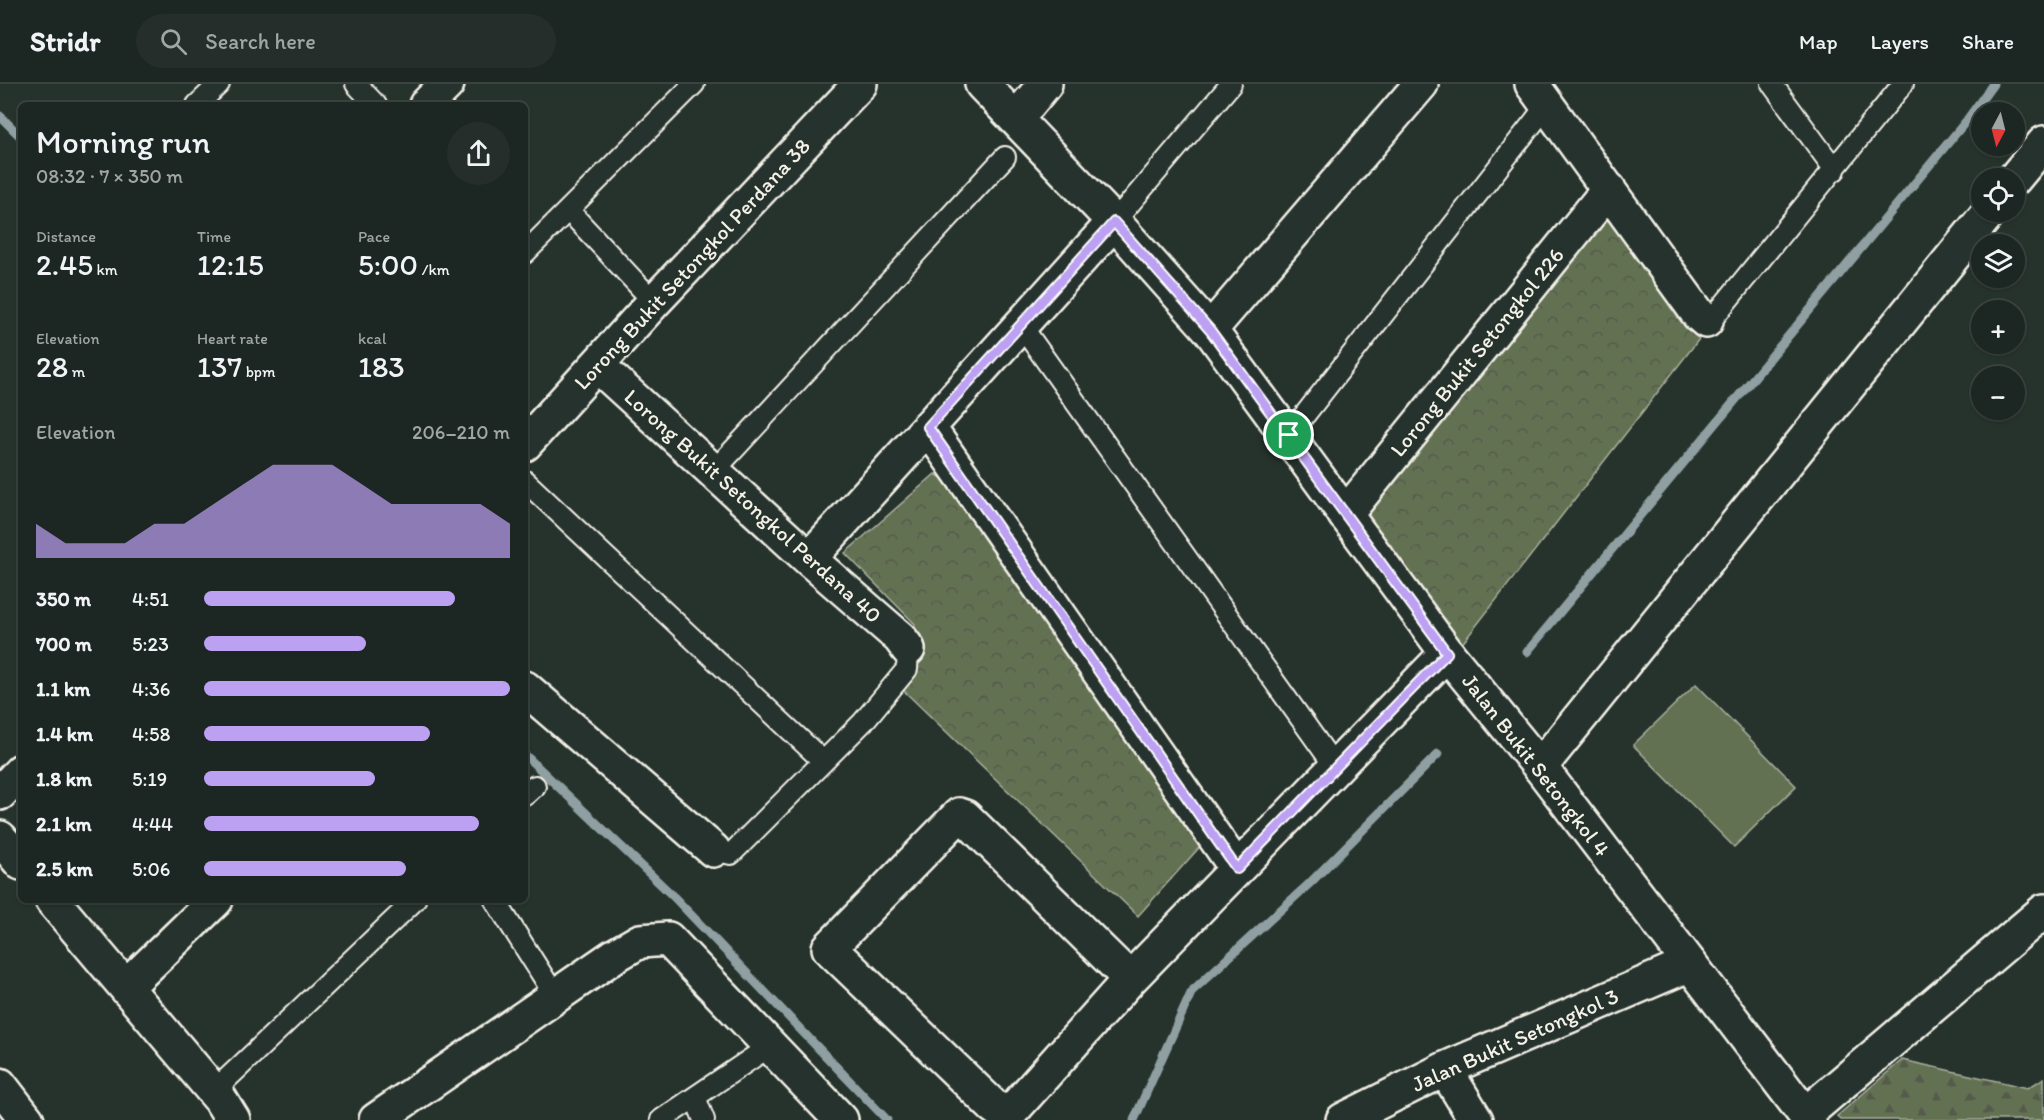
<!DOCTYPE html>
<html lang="en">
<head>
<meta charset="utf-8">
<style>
	body { margin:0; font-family:Itim,sans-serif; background:#252e2a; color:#f1f3f6; height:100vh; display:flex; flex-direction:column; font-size:22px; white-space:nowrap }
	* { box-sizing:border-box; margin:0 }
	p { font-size:20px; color:#a0a5a5 }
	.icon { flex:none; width:33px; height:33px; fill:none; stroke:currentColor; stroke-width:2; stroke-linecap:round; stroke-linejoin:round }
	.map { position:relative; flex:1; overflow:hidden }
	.details { position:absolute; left:18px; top:18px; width:510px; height:801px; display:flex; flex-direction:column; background:#1c2622; border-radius:9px; box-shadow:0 2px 4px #0004,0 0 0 2px #3a4340 }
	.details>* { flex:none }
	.needle { width:39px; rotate:187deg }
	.fabs { position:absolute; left:1971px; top:18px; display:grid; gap:12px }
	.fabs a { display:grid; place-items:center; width:54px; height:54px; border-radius:50%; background:#1c2622; box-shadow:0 2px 4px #0004,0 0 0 2px #3a4340; font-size:30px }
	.pin { position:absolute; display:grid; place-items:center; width:51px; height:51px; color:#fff; margin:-26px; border:3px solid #fff; border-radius:50%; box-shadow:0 2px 6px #0007 }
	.round { display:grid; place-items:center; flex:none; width:63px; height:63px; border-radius:32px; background:#252e2a }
	.headline { display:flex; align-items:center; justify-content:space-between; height:102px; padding:0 18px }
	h1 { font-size:33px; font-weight:600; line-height:45px }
	.stats { display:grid; grid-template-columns:repeat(3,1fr); gap:9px; height:102px; padding:6px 18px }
	.stats div { display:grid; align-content:center }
	.stats b { font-size:30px; font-weight:600 }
	.stats small { font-size:16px; font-weight:400 }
	.stats p { font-size:16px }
	.chart { height:168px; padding:12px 18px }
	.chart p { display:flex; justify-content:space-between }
	.chart svg { width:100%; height:108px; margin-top:6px; fill:#bca0f2; opacity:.7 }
	ul { padding:0 18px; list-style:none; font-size:20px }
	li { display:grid; grid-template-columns:96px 72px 1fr; align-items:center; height:45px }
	li i { height:15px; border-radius:8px; background:#bca0f2 }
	header { display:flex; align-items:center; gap:36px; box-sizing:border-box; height:84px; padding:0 30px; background:#1c2622; border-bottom:2px solid #3a4340 }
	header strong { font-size:28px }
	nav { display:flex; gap:33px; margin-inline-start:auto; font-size:21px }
	.search { width:420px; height:54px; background:#252e2a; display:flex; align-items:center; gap:15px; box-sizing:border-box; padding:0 21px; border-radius:33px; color:#a0a5a5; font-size:22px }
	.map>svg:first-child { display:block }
	.grass { fill:#637153; stroke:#acb19e; stroke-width:1.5 }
	.forest { fill:url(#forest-firs); stroke:#acb19e; stroke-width:1.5 }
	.park { fill:url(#park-crowns); stroke:#acb19e; stroke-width:1.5 }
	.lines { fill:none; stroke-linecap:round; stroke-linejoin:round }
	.stream { stroke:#909fa2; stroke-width:9 }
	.service-casing { stroke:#f4f1e8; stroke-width:24 }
	.minor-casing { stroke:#f4f1e8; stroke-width:38 }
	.tertiary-casing { stroke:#f4f1e8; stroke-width:38 }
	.service { stroke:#26332d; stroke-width:20 }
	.minor { stroke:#26332d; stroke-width:33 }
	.tertiary { stroke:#26332d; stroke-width:33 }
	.route-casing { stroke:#fff; stroke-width:12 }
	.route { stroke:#bca0f2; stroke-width:8 }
	.labels { text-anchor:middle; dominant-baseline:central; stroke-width:6; stroke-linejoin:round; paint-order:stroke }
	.street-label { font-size:22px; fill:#f4f1e8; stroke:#26332d }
</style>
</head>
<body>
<header>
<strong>Stridr</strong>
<div class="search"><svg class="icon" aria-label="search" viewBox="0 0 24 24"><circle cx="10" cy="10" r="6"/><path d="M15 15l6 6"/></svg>Search here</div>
<nav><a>Map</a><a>Layers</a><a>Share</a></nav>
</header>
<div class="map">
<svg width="2044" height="1036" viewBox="0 0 2044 1036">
	<defs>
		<pattern id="forest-firs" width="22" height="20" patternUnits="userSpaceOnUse" patternTransform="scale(1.5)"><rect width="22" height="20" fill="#637153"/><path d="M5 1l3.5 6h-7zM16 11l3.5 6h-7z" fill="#555a4c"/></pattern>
		<pattern id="park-crowns" width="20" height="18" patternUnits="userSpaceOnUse" patternTransform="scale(1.5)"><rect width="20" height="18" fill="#637153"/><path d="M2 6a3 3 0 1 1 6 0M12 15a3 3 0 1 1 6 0" fill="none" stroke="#555a4c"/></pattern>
	</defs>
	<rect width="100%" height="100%" fill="#26332d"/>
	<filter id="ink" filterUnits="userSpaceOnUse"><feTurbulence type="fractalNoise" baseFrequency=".0167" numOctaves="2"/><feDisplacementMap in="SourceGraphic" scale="12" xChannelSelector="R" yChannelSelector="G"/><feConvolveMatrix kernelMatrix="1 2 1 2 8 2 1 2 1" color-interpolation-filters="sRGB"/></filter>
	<g filter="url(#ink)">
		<!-- grass -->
		<path class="grass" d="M1696,600L1796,702L1734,763L1633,661Z"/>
		<!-- forest -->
		<path class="forest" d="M1902,976L2028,1004L2044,994V1036H1840L1837,1032Z"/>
		<!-- park -->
		<path class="park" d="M1610,114L1706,246L1448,578L1345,440Z
			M935,390L951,399L1206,756L1138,832L903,606L915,540L845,469Z"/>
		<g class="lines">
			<!-- stream -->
			<path class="stream" d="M0,32L21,53
				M1527,568L1967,36L1993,0
				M525,671L672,811L887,1036
				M1134,1036L1192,907L1310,799L1438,670"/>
			<defs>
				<path id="service" d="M356,0L376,21
					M1772,0L1835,86
					M197,21L219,0
					M569,127L654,218
					M1114,138L1231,0
					M525,169L694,0
					M1706,237L1713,234L1903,0
					M1020,240L1336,684
					M1289,351L1547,21
					M713,388L1005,73
					M525,397L823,677
					M525,711L535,702
					M713,766L731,770L863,638L907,585L908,565
					M495,816L556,913
					M214,1007L415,816
					M695,1013L704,1036
					M661,1036L770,962"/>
				<path id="minor" d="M1532,0L1699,231L1706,237
					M426,21L447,0
					M1016,35L1045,0
					M2014,95L2044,59
					M1210,246L1421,0
					M597,281L809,475L900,554L908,565
					M928,343L1237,785
					M525,360L654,218L860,0
					M1345,431L1609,105
					M809,475L1114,138
					M525,604L713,766
					M1540,683L1989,128
					M0,709L21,687
					M0,754L21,779
					M52,816L220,1015L233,1036
					M1130,895L965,733L959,731L829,864L993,1022L1001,1028H1011L1130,895L1447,569
					M126,903L216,816
					M1445,985L1476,1036
					M0,1001L27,1036
					M1806,1030L2044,827
					M376,1036L614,872L640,857L668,855L841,1036
					M1343,1036L1445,985L1690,880"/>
				<path id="tertiary" d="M982,0L1114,138L1210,246L1447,569L1540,683L1809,1036"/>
			</defs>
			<!-- service casing -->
			<use href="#service" class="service-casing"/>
			<!-- minor casing -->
			<use href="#minor" class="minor-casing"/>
			<!-- tertiary casing -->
			<use href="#tertiary" class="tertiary-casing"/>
			<!-- service -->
			<use href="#service" class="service"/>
			<!-- minor -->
			<use href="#minor" class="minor"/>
			<!-- tertiary -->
			<use href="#tertiary" class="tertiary"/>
		</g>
	</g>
	<g class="lines" filter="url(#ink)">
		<defs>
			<path id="route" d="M1114,138L1210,246L1447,569L1237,785L928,343Z"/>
		</defs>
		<!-- route casing -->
		<use href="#route" class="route-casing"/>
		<!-- route -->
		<use href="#route" class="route"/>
	</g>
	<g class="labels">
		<!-- street labels -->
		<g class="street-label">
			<text transform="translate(692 180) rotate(-47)">Lorong Bukit Setongkol Perdana 38</text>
			<text transform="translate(1477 268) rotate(-51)">Lorong Bukit Setongkol 226</text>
			<text transform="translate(753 422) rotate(42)">Lorong Bukit Setongkol Perdana 40</text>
			<text transform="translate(1536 681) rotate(52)">Jalan Bukit Setongkol 4</text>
			<text transform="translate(1515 956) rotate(-24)">Jalan Bukit Setongkol 3</text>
		</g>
	</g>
</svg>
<div class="fabs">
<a><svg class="needle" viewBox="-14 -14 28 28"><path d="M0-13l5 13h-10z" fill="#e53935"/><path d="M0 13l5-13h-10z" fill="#a0a5a5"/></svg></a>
<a><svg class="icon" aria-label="locate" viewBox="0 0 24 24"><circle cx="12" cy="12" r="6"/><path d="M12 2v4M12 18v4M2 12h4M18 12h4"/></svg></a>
<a><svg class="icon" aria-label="layers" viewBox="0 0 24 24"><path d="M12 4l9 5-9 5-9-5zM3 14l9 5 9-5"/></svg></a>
<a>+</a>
<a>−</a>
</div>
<div class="pin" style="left:1289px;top:351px;background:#1e9e55"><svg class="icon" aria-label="arrive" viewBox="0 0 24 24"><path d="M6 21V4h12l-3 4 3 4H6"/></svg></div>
<section class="details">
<div class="headline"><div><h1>Morning run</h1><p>08:32 · 7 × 350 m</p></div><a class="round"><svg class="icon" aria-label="share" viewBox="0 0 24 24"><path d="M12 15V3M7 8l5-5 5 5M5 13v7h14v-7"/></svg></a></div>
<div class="stats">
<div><p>Distance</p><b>2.45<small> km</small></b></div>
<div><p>Time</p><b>12:15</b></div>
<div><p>Pace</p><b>5:00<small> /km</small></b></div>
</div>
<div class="stats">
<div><p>Elevation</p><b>28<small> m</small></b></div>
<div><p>Heart rate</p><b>137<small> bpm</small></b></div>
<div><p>kcal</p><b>183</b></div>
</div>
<div class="chart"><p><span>Elevation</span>206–210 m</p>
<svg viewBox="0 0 160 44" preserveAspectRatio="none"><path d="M0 44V30L10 38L20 38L30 38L40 30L50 30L60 22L70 14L80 6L90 6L100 6L110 14L120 22L130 22L140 22L150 22L160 30V44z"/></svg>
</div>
<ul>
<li><b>350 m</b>4:51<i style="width:82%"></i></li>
<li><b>700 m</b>5:23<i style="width:53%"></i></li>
<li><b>1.1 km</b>4:36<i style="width:100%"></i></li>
<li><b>1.4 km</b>4:58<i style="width:74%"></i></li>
<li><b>1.8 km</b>5:19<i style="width:56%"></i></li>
<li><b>2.1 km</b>4:44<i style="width:90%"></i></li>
<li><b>2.5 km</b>5:06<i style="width:66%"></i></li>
</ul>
</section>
</div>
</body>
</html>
